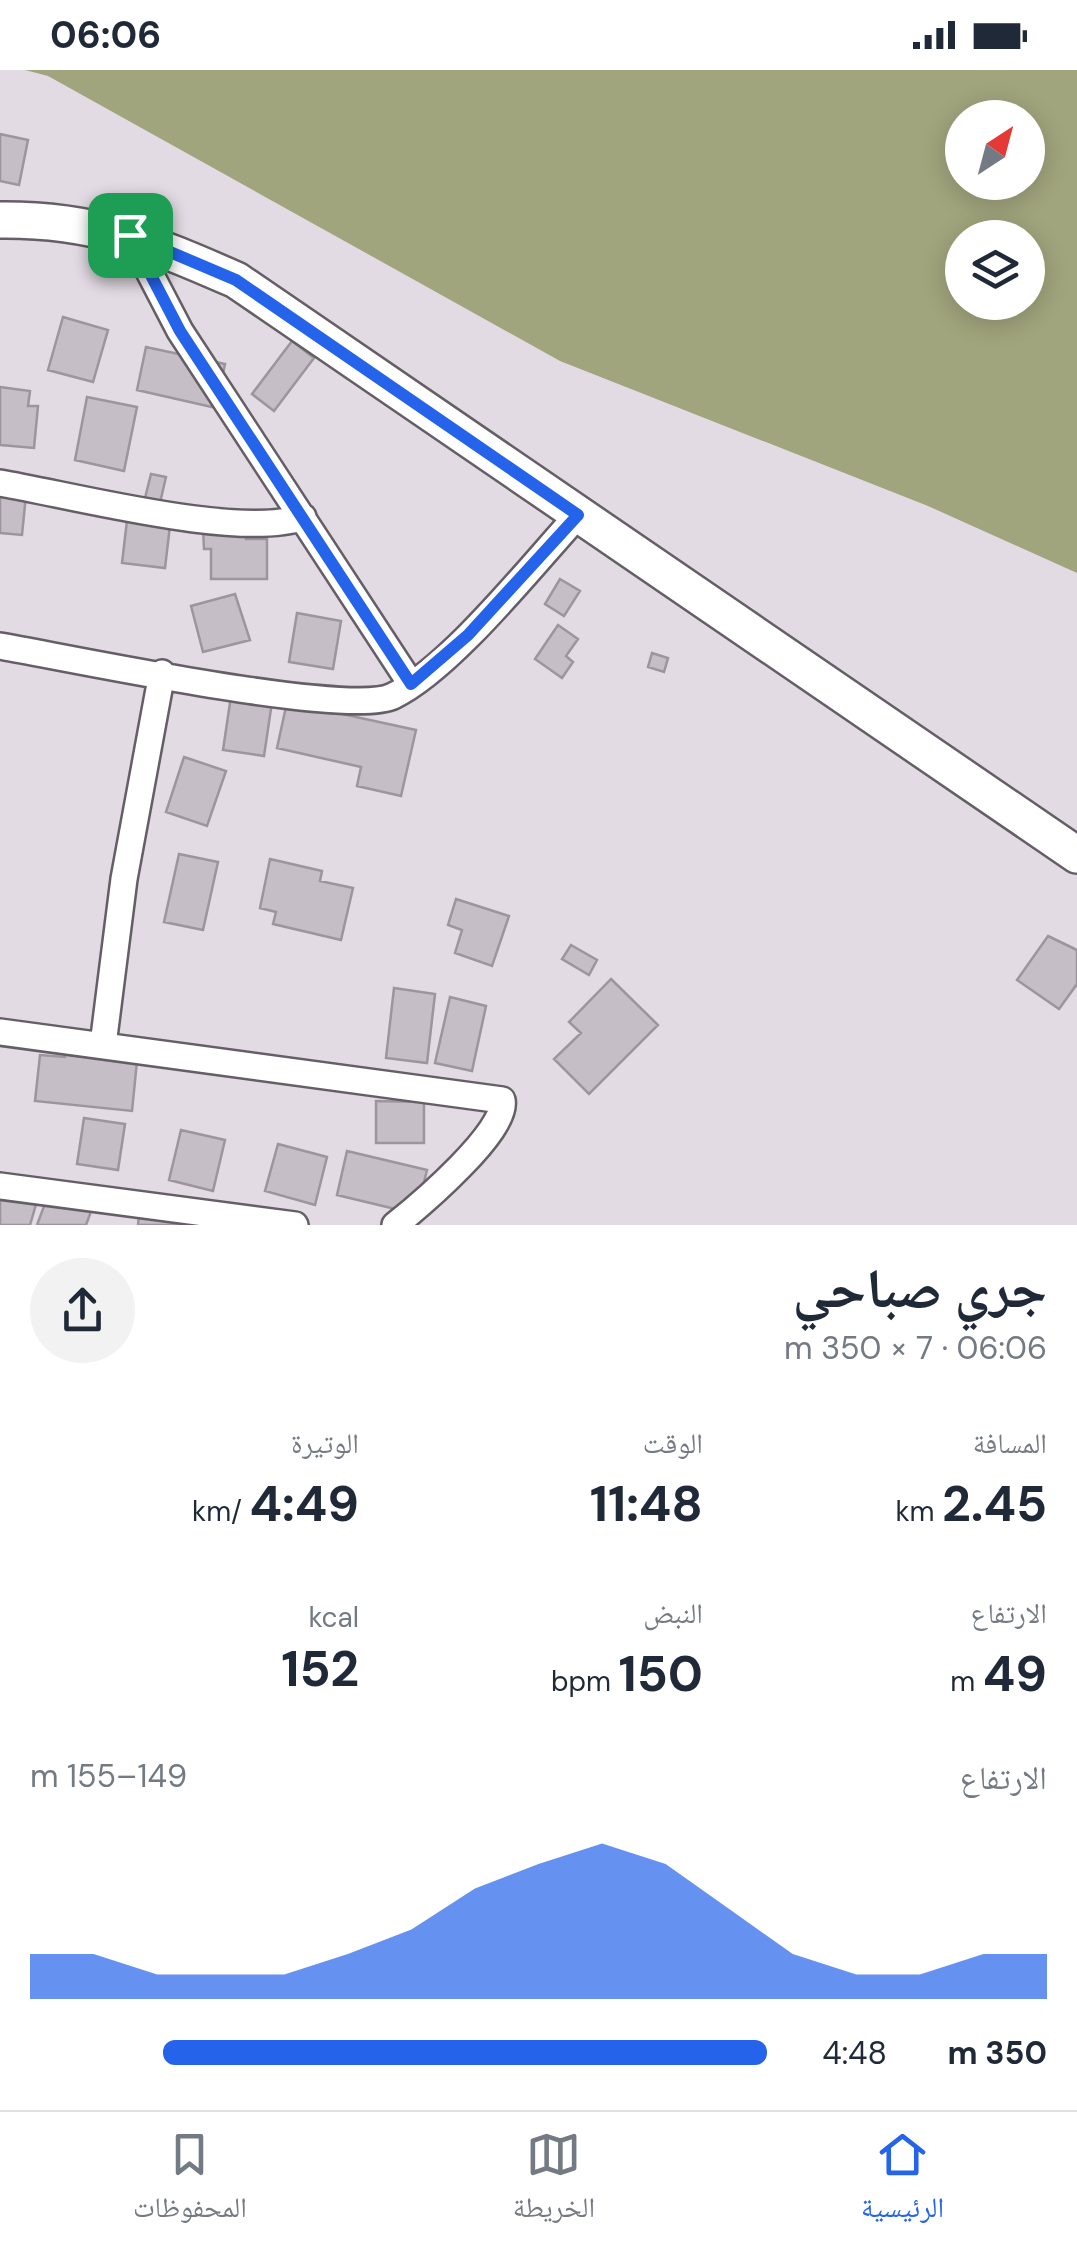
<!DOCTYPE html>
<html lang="ar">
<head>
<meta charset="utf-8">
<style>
	body { margin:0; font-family:"DM Sans","Noto Naskh Arabic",sans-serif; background:#f2f2f3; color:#1f2937; direction:rtl; height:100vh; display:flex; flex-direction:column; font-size:38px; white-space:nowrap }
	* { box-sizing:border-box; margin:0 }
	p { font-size:32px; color:#747a83 }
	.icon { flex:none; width:55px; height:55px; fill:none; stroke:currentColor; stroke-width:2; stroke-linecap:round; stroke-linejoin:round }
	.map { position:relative; height:1155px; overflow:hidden; direction:ltr }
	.side { display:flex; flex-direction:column; background:#fff; flex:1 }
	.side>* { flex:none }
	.needle { width:65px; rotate:36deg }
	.controls { position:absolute; left:945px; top:30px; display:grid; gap:20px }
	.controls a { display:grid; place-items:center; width:100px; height:100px; border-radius:50%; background:#fff; box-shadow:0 5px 25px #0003; font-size:50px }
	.pin { position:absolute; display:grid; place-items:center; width:85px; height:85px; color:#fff; margin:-42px; border-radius:20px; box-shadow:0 5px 15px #0006 }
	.round { display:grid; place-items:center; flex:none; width:105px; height:105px; border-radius:52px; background:#f2f2f3 }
	.overview { display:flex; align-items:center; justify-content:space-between; height:170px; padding:0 30px }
	h1 { font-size:55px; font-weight:700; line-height:75px }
	.figures { display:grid; grid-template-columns:repeat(3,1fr); gap:15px; height:170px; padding:10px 30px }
	.figures div { display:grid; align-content:center }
	.figures b { font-size:50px; font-weight:700 }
	.figures small { font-size:28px; font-weight:400 }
	.figures p { font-size:28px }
	.chart { height:280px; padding:20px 30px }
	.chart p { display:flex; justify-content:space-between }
	.chart svg { width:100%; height:180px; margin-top:10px; fill:#2563eb; opacity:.7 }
	ul { padding:0 30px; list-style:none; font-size:32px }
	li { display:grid; grid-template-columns:160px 120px 1fr; align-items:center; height:75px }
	li i { height:25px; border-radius:12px; background:#2563eb }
	.status { display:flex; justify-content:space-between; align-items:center; height:70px; padding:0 50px; background:#fff; direction:ltr }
	.status svg { height:28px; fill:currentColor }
	.menu { display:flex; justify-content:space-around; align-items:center; height:140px; border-top:2px solid #e0e1e3; background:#fff; font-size:28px; color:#747a83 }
	.menu a { display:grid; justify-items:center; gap:5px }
	.menu .on { color:#2563eb }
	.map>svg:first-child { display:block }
	.forest { fill:#a1a57d; fill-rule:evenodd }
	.building { fill:#c5bec6; stroke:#9d959e; stroke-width:2.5 }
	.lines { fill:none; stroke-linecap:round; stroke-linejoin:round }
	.street-casing { stroke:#655e66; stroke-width:30 }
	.secondary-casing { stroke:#655e66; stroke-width:40 }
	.street { stroke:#fff; stroke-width:25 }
	.secondary { stroke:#fff; stroke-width:35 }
	.route-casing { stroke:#fff; stroke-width:20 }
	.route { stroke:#2563eb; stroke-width:12 }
</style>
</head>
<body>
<div class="status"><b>06:06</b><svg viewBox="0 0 49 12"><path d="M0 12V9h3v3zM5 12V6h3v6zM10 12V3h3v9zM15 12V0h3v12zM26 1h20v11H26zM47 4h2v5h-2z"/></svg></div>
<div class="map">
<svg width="1077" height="1155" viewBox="0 0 1077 1155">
	<rect width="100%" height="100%" fill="#e3dbe4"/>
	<!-- forest -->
	<path class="forest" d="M25,0H1077V503L928,436L560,291L48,6ZM962,48H1028V112H962ZM962,168H1028V232H962Z"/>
	<!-- building -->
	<path class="building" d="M0,64L28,70L19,115L0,111Z
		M63,247L108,260L93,312L48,300Z
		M292,271L314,288L274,341L252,324Z
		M146,277L225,294L216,338L137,320Z
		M0,317L30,321L28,336H38L34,378L0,375Z
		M87,327L137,337L124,401L75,390Z
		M151,404L166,407L157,446L143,436Z
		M0,423L26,425L22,465L0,463Z
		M128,442L171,447L165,498L122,493Z
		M203,459L247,460L246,469H267V509H211V479H204Z
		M560,509L580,521L564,546L545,534Z
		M235,524L250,570L203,582L191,536Z
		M297,543L341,551L333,599L289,592Z
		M558,555L578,569L566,586L573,592L562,608L535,589Z
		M652,583L668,588L664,602L648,597Z
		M231,626L272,632L264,686L223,680Z
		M287,632L416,660L401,726L357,716L361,697L277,678Z
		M184,687L226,701L207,756L166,742Z
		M179,784L218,792L203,860L164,852Z
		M270,789L322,801L320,811L353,818L341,870L273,854L276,842L260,838Z
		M456,829L509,846L492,896L455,883L462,860L448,855Z
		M1048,866L1077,880V914L1059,939L1017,910Z
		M571,875L597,890L589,905L562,889Z
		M611,909L658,955L589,1024L554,989L581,963L569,952Z
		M394,918L435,924L427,993L386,988Z
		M450,927L486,936L472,1001L435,993Z
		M66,984L137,991L132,1041L35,1031L40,985L65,987Z
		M376,1031L424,1032V1073H376Z
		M84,1048L125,1054L118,1100L77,1094Z
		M181,1060L225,1070L213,1121L169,1110Z
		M278,1074L327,1087L315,1135L265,1121Z
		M347,1081L427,1100L416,1144L337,1125Z
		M53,1112L96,1128L86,1155H37Z
		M0,1121L37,1131L30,1155H0Z
		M140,1135L182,1139L181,1155H138Z"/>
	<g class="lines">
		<defs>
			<path id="street" d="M130,165L180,261L411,614
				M0,413C71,425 241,470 303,447
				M0,576C65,587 349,648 393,626C450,599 533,494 578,445
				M0,962L502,1030C509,1060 419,1136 395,1155
				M103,975L124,809L162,603
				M0,1116L295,1155"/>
			<path id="secondary" d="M0,150C95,149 151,173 236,210L1077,785"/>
		</defs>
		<!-- street casing -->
		<use href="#street" class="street-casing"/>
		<!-- secondary casing -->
		<use href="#secondary" class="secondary-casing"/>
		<!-- street -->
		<use href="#street" class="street"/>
		<!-- secondary -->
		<use href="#secondary" class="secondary"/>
	</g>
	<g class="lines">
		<defs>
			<path id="route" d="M130,165L236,210L578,445L468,565L411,614L180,261Z"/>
		</defs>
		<!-- route casing -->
		<use href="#route" class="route-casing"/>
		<!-- route -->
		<use href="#route" class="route"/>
	</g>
</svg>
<div class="controls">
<a><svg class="needle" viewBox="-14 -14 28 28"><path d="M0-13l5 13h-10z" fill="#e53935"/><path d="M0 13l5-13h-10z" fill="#747a83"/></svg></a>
<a><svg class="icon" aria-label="layers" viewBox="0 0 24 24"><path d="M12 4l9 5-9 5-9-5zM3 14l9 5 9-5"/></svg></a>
</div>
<div class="pin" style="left:130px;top:165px;background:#1e9e55"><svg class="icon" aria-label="arrive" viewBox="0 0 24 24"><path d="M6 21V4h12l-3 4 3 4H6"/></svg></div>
</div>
<section class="side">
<div class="overview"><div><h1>جري صباحي</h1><p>06:06 · 7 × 350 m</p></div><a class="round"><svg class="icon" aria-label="share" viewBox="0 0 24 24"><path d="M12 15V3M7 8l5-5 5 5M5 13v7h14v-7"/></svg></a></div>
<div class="figures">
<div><p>المسافة</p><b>2.45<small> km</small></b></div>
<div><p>الوقت</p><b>11:48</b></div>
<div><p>الوتيرة</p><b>4:49<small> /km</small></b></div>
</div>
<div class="figures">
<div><p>الارتفاع</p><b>49<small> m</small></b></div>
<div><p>النبض</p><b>150<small> bpm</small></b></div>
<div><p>kcal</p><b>152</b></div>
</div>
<div class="chart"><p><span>الارتفاع</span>149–155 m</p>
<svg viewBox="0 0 160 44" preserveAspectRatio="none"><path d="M0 44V33L10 33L20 38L30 38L40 38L50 33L60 27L70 17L80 11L90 6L100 11L110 22L120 33L130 38L140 38L150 33L160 33V44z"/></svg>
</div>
<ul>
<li><b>350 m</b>4:48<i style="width:82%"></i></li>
</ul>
</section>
<nav class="menu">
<a class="on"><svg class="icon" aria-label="home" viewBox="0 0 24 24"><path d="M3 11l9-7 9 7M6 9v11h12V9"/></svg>الرئيسية</a>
<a><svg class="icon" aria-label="map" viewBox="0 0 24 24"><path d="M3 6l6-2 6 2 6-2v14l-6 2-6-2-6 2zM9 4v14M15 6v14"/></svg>الخريطة</a>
<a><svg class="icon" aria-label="saved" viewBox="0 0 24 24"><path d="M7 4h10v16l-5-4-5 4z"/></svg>المحفوظات</a>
</nav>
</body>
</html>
